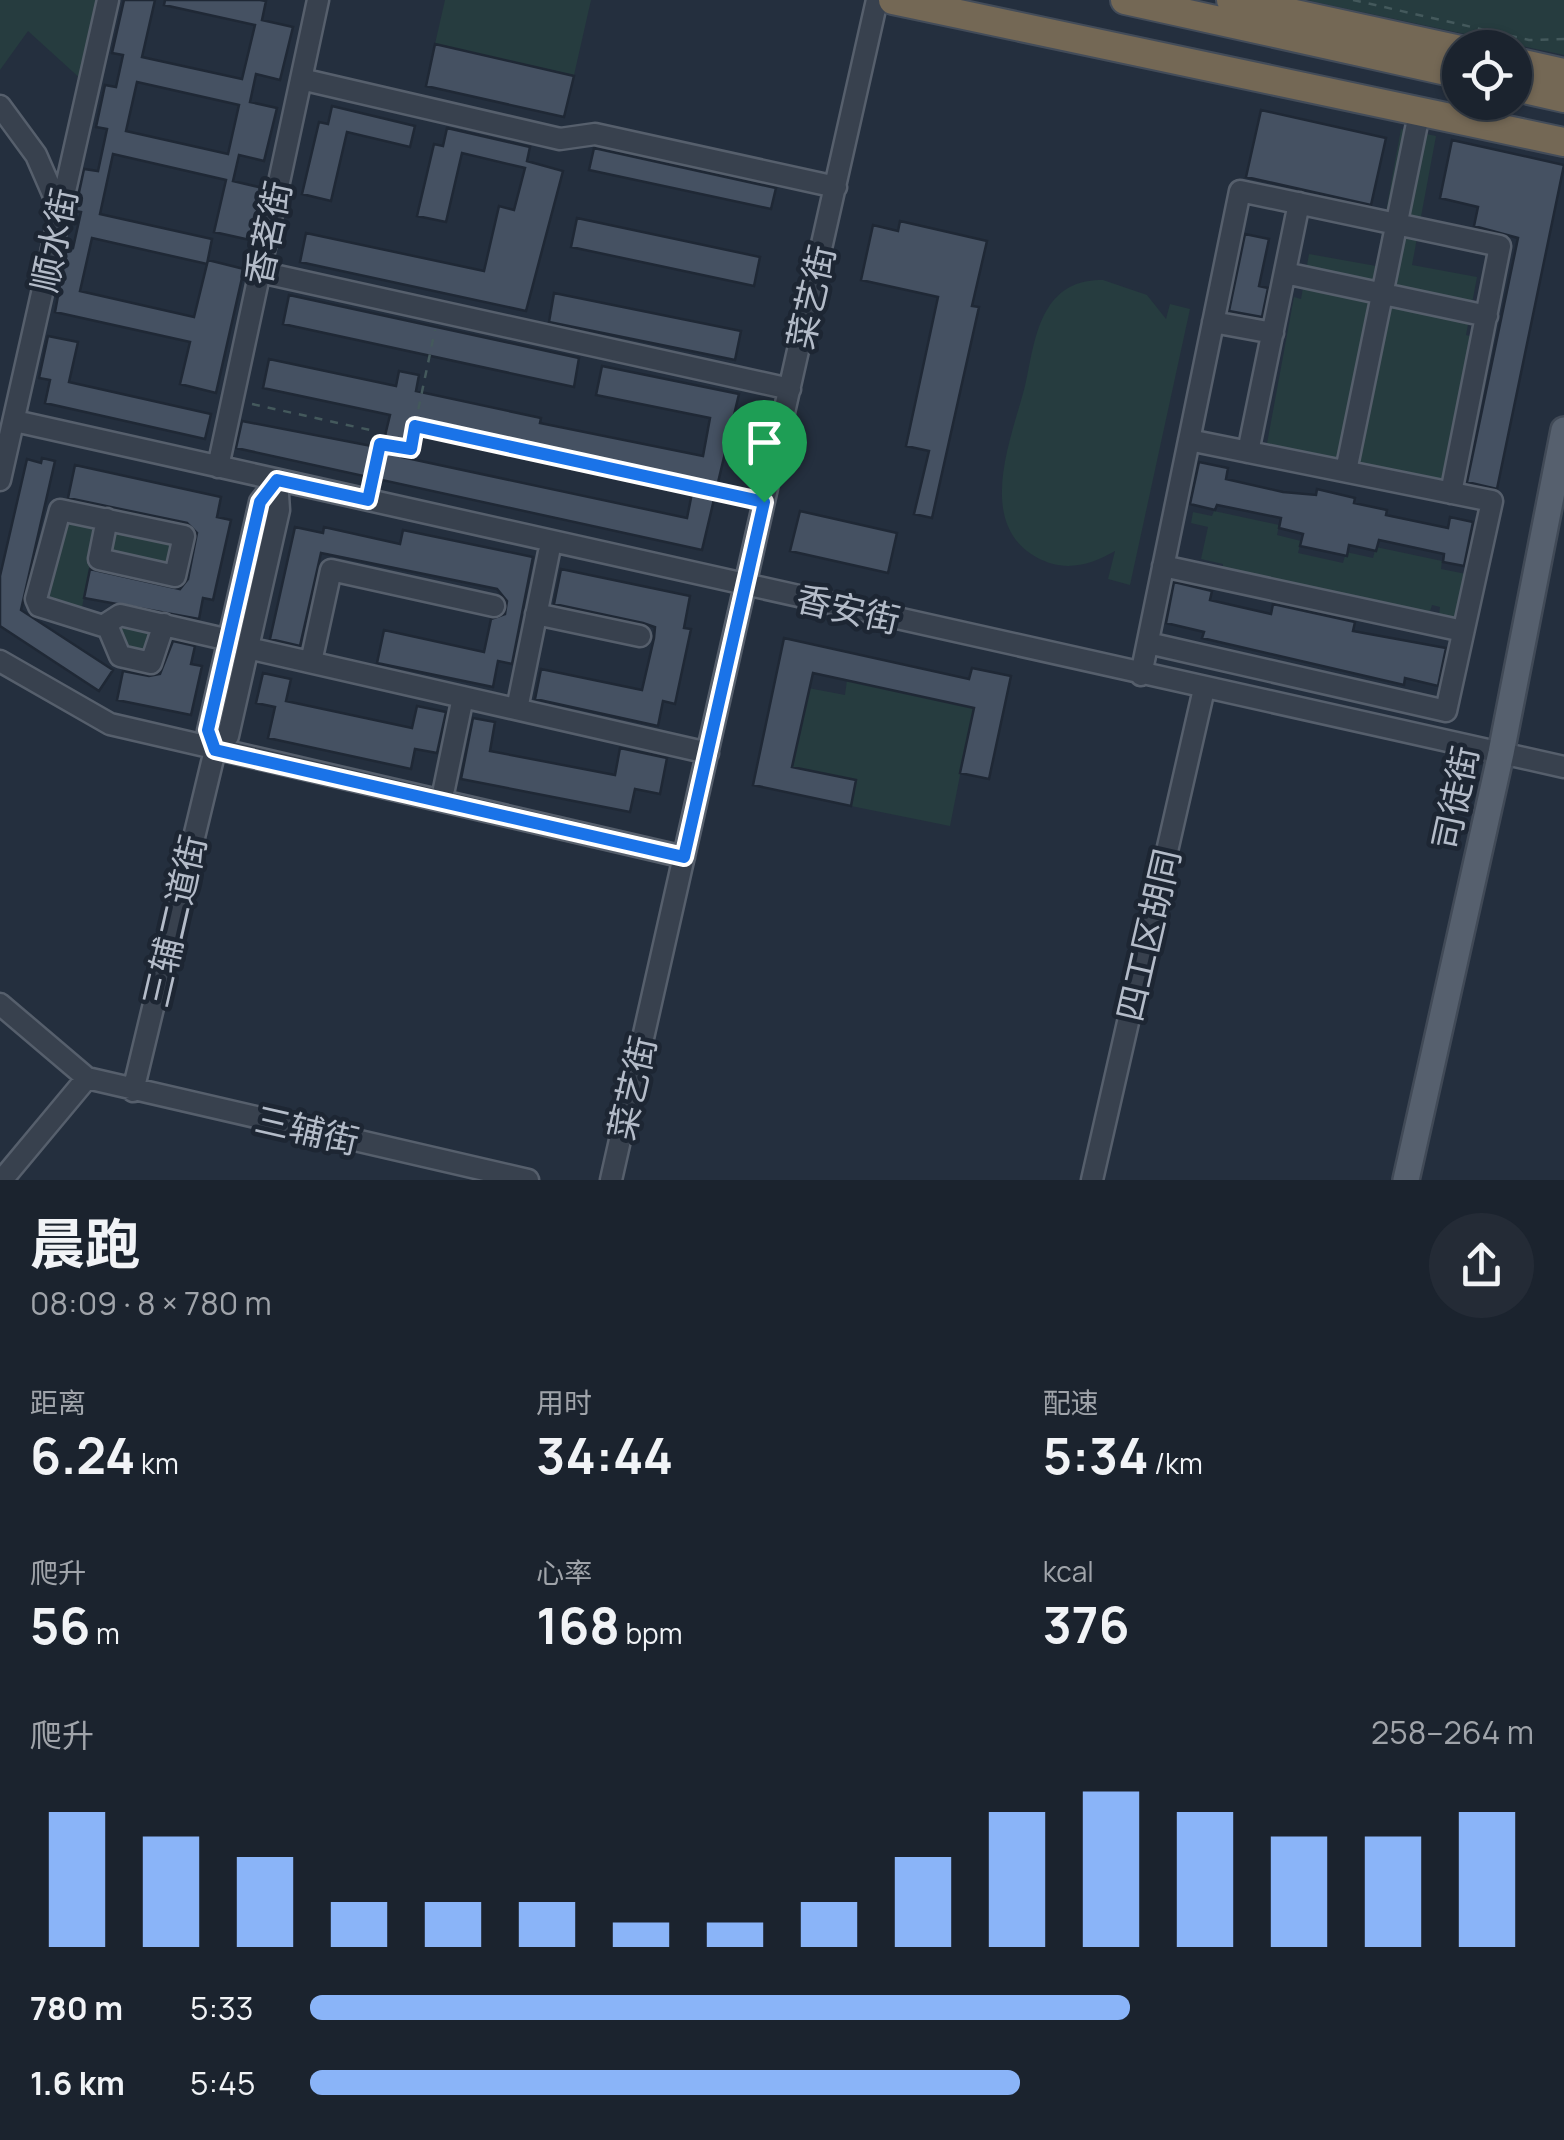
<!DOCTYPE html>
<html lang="zh">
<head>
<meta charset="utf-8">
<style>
	body { margin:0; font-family:Manrope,"Noto Sans SC",sans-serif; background:#242b36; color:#f1f3f6; height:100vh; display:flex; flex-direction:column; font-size:38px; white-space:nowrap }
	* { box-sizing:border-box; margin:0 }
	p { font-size:32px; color:#a0a4aa }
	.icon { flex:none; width:55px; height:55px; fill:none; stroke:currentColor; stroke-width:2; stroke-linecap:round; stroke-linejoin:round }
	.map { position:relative; height:1180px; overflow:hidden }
	.drawer { display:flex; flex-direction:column; background:#1b232e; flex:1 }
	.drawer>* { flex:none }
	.buttons { position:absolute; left:1442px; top:30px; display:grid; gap:20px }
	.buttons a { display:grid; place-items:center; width:90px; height:90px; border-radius:50%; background:#1b232e; box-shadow:0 2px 8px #0004,0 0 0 2px #39404a; font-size:50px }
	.pin { position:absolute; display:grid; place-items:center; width:85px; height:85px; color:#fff; margin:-102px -42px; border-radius:50% 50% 50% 0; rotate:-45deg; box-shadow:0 0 10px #0007 }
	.pin .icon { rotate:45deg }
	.round { display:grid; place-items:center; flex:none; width:105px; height:105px; border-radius:52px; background:#242b36 }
	.head { display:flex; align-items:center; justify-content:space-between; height:170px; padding:0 30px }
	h1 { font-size:55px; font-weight:700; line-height:75px }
	.stats { display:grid; grid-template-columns:repeat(3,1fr); gap:15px; height:170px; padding:10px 30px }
	.stats div { display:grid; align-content:center }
	.stats b { font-size:50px; font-weight:700 }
	.stats small { font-size:28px; font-weight:400 }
	.stats p { font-size:28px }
	.chart { height:280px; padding:20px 30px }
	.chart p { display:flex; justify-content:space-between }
	.chart svg { width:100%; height:180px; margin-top:10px; stroke:#8ab4f8; stroke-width:6 }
	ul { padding:0 30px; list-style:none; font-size:32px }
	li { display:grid; grid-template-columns:160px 120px 1fr; align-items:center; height:75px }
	li i { height:25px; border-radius:12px; background:#8ab4f8 }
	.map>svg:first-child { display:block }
	.green { fill:#263c3f }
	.building { fill:#455162; stroke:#1f2835; stroke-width:2.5; fill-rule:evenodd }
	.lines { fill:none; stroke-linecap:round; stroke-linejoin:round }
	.minor-casing { stroke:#565f6c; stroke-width:25 }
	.major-casing { stroke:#414a57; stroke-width:30 }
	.highway-casing { stroke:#434c59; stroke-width:32 }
	.path { stroke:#44595c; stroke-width:2.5; stroke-dasharray:8 8; stroke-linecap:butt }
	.minor { stroke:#38414e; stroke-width:20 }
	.major { stroke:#56606e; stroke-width:25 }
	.highway { stroke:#746855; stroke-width:28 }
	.route-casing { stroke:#fff; stroke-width:20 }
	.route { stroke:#1a73e8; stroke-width:12 }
	.labels { text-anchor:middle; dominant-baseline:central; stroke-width:9; stroke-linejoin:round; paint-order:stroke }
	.street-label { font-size:35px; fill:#b4bcc9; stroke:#1d2633 }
</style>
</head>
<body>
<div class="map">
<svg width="1564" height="1180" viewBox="0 0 1564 1180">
	<rect width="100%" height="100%" fill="#242f3e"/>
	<!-- green -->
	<path class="green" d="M0,0H103L83,81L28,31L0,70Z
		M445,0H591L574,75L435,44Z
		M1308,0H1564V55L1315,2Z
		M1401,129L1436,136L1412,265L1477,277L1466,335L1477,338L1449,483L1266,449L1294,297L1301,299L1309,254L1376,266Z
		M1103,280L1147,295L1166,319L1170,304L1190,309L1130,585L1108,579L1115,551C1092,564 1068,572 1042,560C973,528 1011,440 1025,386C1031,360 1034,328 1050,305C1064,286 1080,280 1103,280Z
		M1214,511L1279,525L1277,535L1301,541L1298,553L1343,563L1346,552L1373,558L1376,547L1442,561L1441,569L1471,575L1464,609L1457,608L1455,619L1439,615L1440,607L1432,605L1428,618L1222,574L1223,564L1201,559L1208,527L1191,523L1193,512L1212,516Z
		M107,519L184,536L175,576L99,559Z
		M59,521L98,528L82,607L43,599Z
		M116,615L164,624L154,662L122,657Z
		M847,680L976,694L950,826L851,806L856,780L793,767L808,688L845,695Z"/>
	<!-- building -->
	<path class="building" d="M124,0H155L142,57L242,79L255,25L164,5L165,0H260L266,1L262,20L293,27L280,80L256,74L250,102L277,108L264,161L239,155L233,181L263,188L250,240L214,232L226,180L113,154L100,214L212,239L207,264L92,238L80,291L194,317L208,260L244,269L216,393L180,384L190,342L55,312L67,247L73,248L81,212L75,211L84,169L98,171L107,129L96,127L105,85L116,87L123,55L112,53ZM137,82L239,105L228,154L126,131Z
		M435,44L574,76L564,117L426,86Z
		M332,106L415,126L410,147L347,132L331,201L302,194L319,122L328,124Z
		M1261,110L1386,138L1371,205L1246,177Z
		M447,128L530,147L527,161L563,171L526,311L300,262L306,233L484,271L499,206L514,210L525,168L462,153L446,222L417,216L434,144L443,146Z
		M1452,140L1564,165L1497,489L1467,482L1518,238L1474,226L1478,207L1440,198Z
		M594,148L776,188L771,209L589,170Z
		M577,218L760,257L754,286L571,247Z
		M900,221L987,241L972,306L979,307L932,518L914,514L929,451L906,446L938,297L861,280L873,225L898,231Z
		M1245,234L1269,239L1259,286L1268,288L1262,317L1229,311Z
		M554,293L741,331L735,360L549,322Z
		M289,295L579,358L574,387L283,324Z
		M48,336L78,342L69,382L211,414L205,439L45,403L50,380L39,378Z
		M269,359L396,386L399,371L419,375L416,391L541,418L540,423L703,456L710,418L596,395L602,366L739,394L702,550L236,448L242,421L382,448L390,415L263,388ZM410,420L694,483L687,518L402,457Z
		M42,458L55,461L21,610L113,670L99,691L0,626V576L27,459L41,463Z
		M1199,462L1228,468L1226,479L1283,492L1316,495L1317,489L1355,498L1354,503L1387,510L1386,515L1448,528L1450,517L1473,522L1464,566L1443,562L1444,554L1379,540L1376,551L1349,545L1347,556L1300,546L1303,534L1279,528L1281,518L1217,505L1215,510L1190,504Z
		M75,465L221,497L217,517L231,520L213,600L203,598L199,619L84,598L90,569L180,589L188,579L197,533L187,523L68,498Z
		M800,511L897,533L888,573L790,551Z
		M295,527L323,533L324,527L400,544L403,530L533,557L512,664L498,661L493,687L377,663L384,630L484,652L491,619L505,614L507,601L497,589L321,553L300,646L270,639Z
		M561,569L690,596L684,628L691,629L675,704L663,701L658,726L535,699L541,669L642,690L654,638L655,627L643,623L554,604Z
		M1174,582L1212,591L1210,600L1271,614L1273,604L1355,622L1353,631L1446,648L1438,686L1405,678L1404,685L1202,638L1204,632L1166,623Z
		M784,638L969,679L972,668L1011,676L989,779L960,773L974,708L813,673L792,767L856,780L851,806L753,785Z
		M173,641L195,646L191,664L202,666L191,715L117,700L123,671L149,676L160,674Z
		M263,673L291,679L286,701L412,728L417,706L446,712L437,753L415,749L411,769L268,738L275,707L256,703Z
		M473,718L495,722L490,751L615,775L620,748L667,758L660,794L635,789L630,812L461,779Z"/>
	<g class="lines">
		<defs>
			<path id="minor" d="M301,79L560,139L595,134L836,187
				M0,106L36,155L60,210
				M260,272L790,389
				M1285,273L1487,316
				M1213,322L1273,333
				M15,421L1564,767
				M1248,452L1299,203
				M218,467L318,0
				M1346,471L1420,109
				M0,480L108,0
				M107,519L99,559L175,576L184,536L60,510L36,599L39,606L103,626L120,615L229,640
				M1163,566L1463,631
				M536,614L640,636
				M107,625L120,656L151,663L164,624
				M1148,643L1446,711L1492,501L1189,440
				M248,648L708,753
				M0,661L110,724L684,857
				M311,662L331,570L494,606
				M1141,675L1240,191L1500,246L1451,493
				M517,709L549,552
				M215,750L228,736L279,510L277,480
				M444,789L463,697
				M0,1004L87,1078L528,1180
				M133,1091L215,750L208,731L260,502L277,480
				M2,1180L87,1078
				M611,1180L877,0
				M1092,1180L1204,689"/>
			<path id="major" d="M1406,1180L1501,753L1564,430"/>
			<path id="highway" d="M893,0L1564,142
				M1125,0L1460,74
				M1231,0L1460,50
				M1515,62L1564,73
				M1515,87L1564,98"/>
		</defs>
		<!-- minor casing -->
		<use href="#minor" class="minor-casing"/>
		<!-- major casing -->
		<use href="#major" class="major-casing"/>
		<!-- highway casing -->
		<use href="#highway" class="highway-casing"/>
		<!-- path -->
		<path class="path" d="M1353,0L1529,40L1564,39
			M252,404L370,430L379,442
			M415,425L435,330
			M371,484L380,444L411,449L415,426L748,498"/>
		<!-- minor -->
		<use href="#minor" class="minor"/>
		<!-- major -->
		<use href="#major" class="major"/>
		<!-- highway -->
		<use href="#highway" class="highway"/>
	</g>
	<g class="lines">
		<defs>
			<path id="route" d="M415,426L764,502L684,857L215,750L208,730L260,502L277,480L368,500L380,444L411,449Z"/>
		</defs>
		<!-- route casing -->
		<use href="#route" class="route-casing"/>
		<!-- route -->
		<use href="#route" class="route"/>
	</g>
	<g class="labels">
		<!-- street labels -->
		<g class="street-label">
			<text transform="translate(268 233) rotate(-78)">香茗街</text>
			<text transform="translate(54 240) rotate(-78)">顺水街</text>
			<text transform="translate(811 297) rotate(-77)">菜艺街</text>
			<text transform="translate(848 609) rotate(13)">香安街</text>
			<text transform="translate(1455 798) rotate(-78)">司徒街</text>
			<text transform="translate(174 921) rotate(-77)">三辅二道街</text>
			<text transform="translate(1148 935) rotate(-77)">四工区胡同</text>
			<text transform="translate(632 1088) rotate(-77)">菜艺街</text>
			<text transform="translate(307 1130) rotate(13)">三辅街</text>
		</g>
	</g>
</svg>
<div class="buttons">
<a><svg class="icon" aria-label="locate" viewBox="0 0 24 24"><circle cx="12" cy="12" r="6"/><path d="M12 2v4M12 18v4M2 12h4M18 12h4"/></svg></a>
</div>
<div class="pin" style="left:764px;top:502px;background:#1e9e55"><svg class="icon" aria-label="arrive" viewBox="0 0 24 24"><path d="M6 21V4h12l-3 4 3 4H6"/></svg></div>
</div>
<section class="drawer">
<div class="head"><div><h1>晨跑</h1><p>08:09 · 8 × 780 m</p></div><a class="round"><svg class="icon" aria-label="share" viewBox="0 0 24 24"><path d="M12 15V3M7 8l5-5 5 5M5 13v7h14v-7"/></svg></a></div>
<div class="stats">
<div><p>距离</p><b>6.24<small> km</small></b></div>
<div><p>用时</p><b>34:44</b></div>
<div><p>配速</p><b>5:34<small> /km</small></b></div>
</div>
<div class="stats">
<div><p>爬升</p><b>56<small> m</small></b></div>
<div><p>心率</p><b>168<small> bpm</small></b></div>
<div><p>kcal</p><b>376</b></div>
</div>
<div class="chart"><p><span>爬升</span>258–264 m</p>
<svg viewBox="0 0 160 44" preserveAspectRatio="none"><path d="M5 44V11M15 44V17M25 44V22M35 44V33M45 44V33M55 44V33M65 44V38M75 44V38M85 44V33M95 44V22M105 44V11M115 44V6M125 44V11M135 44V17M145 44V17M155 44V11"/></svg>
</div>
<ul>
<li><b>780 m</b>5:33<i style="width:67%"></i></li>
<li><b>1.6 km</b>5:45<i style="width:58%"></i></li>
</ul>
</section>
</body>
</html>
